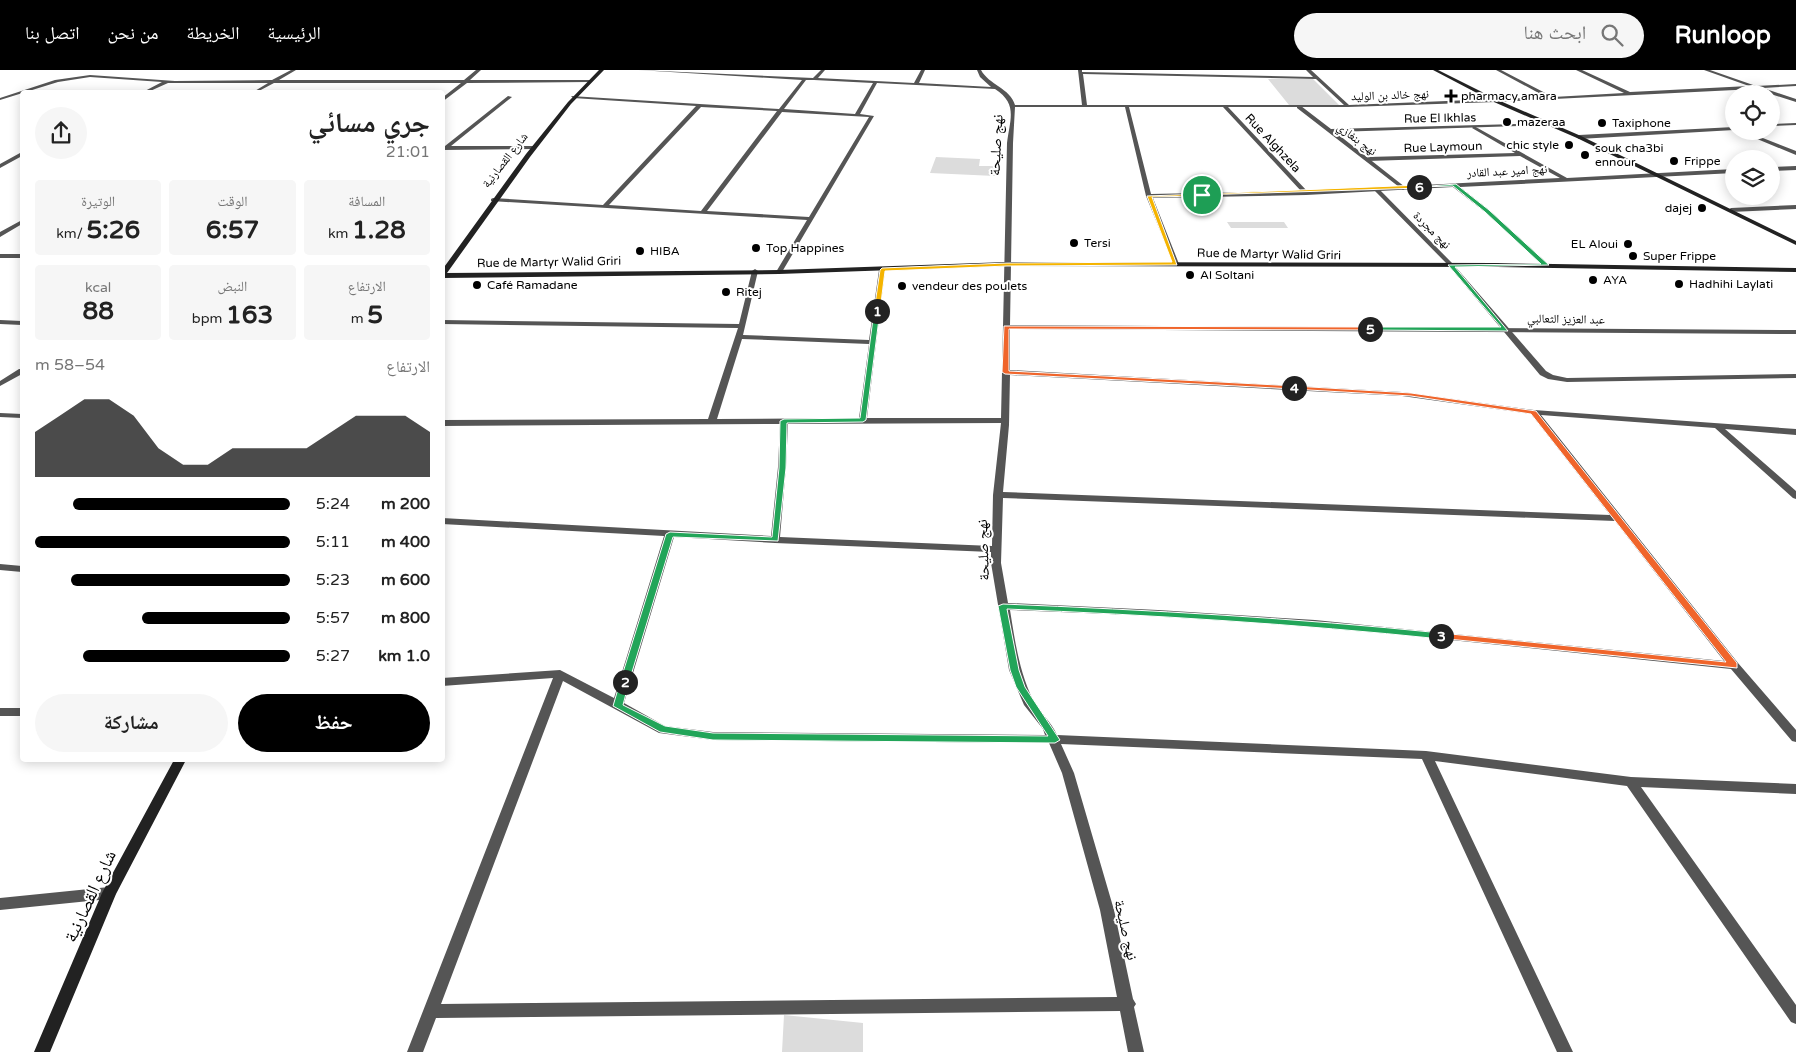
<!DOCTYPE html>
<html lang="ar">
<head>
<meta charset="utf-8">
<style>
	body { margin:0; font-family:"Varela Round","Noto Naskh Arabic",sans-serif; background:#f6f6f6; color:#222; direction:rtl; height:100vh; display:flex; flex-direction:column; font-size:19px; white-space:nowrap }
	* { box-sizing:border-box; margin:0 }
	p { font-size:16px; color:#767676 }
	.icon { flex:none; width:28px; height:28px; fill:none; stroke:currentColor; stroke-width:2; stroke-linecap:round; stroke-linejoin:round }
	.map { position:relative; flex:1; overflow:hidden; direction:ltr }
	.sheet { position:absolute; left:20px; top:20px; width:425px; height:672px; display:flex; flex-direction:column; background:#fff; border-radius:5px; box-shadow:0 2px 12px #0003; direction:rtl }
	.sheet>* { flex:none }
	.buttons { position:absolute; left:1725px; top:15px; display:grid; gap:10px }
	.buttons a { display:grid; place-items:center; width:55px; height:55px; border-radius:50%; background:#fff; box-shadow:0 2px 12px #0003; font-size:25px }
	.pin { position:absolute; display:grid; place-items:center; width:42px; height:42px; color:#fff; margin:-21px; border:2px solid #fff; border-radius:50%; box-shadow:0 1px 5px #0007 }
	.km { position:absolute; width:25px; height:25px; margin:-12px; border-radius:50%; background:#222; color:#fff; font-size:14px; line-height:25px; text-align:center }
	.round { display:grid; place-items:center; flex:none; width:52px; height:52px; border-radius:26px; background:#f6f6f6 }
	.overview { display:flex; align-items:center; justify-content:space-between; height:85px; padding:0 15px }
	h1 { font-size:28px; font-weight:800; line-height:38px }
	.metrics { display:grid; grid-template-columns:repeat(3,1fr); gap:8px; height:85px; padding:5px 15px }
	.metrics div { display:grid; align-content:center; border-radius:5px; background:#f6f6f6; text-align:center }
	.metrics b { font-size:25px; font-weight:800 }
	.metrics small { font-size:14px; font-weight:400 }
	.metrics p { font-size:14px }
	.chart { height:140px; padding:10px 15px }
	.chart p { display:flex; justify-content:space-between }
	.chart svg { width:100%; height:90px; margin-top:5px; fill:#000; opacity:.7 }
	.button { display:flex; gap:10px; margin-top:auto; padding:10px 15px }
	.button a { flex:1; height:58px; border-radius:30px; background:#000; color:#fff; font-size:20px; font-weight:800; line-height:58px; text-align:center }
	.button a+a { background:#f6f6f6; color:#222 }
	ul { padding:0 15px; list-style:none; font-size:16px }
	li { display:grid; grid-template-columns:80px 60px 1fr; align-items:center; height:38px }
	li i { height:12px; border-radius:6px; background:#000 }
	header { display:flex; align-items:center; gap:30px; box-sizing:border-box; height:70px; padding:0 25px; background:#000; color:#fff }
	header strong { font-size:24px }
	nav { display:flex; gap:28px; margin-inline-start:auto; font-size:18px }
	.search { width:350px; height:45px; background:#f6f6f6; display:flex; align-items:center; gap:12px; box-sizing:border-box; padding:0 18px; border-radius:28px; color:#767676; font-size:19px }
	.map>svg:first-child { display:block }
	.green { fill:#dcdcdc }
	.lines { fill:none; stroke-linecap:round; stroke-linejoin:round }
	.lane { fill:#555; fill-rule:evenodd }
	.street { fill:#555; fill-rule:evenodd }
	.secondary { fill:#222; fill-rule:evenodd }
	.split-1 { fill:#f5b400; stroke:#fff }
	.split-2 { fill:#22a559; stroke:#fff }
	.split-3 { fill:#22a559; stroke:#fff }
	.split-4 { fill:#f0652b; stroke:#fff }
	.split-5 { fill:#f0652b; stroke:#fff }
	.split-6 { fill:#22a559; stroke:#fff }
	.split-7 { fill:#f5b400; stroke:#fff }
	.poi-dot { fill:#000; stroke:#fff; stroke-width:2 }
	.labels { text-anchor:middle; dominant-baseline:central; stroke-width:4; stroke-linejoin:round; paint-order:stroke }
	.far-street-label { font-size:12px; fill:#000; stroke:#fff }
	.far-poi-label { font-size:12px; fill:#000; stroke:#fff; text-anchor:start }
	.street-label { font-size:15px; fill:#000; stroke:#fff }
	.near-street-label { font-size:18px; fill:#000; stroke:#fff }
</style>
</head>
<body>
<header>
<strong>Runloop</strong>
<div class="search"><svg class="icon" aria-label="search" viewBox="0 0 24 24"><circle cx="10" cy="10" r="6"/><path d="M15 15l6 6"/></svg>ابحث هنا</div>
<nav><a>الرئيسية</a><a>الخريطة</a><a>من نحن</a><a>اتصل بنا</a></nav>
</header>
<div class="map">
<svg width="1796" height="982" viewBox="0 0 1796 982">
	<rect width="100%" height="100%" fill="#fff"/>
	<!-- green -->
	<path class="green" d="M1268,9H1313L1339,35H1289Z
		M936,87L980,89L979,96H997L995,106L930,103Z
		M1227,152H1284L1288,158H1231Z
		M784,945L863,953V982H782Z"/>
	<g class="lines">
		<!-- lane -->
		<path class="lane" d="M1297,36H1301L1331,59L1550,53L1552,54L1550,55L1335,62L1405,117L1406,118L1403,120L1297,38Z
			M1374,118H1378L1453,194L1546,301L1553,305L1567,308L1796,304V308L1567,312L1548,309L1540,305L1449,196L1374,120Z"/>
		<!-- street -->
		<path class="street" d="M291,0H296L279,10H464L476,0H481L470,10H589L591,11L589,12L467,13L442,32V28L461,13H274L257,22H253L268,13H168L148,22H143L162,12L90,7L58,12L0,30V28L55,10L90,5L175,11L272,10Z
			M638,0L813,8L821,0H825L818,8L914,13L921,0H925L919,13L991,17L980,7L977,0H981C989,15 1010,18 1015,35H1082L1078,0H1082V2L1313,7L1306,0H1311L1349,35L1546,27L1496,0H1501L1553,27L1624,23L1576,0H1582L1630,22L1749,16L1704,0H1710L1756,16L1796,14V16L1763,18L1796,29V32L1755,19L1496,32L1348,37H1228L1307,121L1560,108L1520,86L1368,91L1365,89L1368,87L1515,83L1472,58L1474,56L1567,108L1734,99V103L1460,117L1489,140L1548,194V196L1546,197L1485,142L1453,117L1306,125L1153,128L1179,194L1174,195L1146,126L1125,37H1015L1013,73L1010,255L1796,260V264L1010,259V300L1402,322L1534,340L1796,359V365L1725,359L1796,421V429L1793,428L1715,358L1541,345L1738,593L1796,660V672L1792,671L1731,599L1315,556L1158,546L1010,540C1015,571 1019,601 1033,630C1040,643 1051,651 1057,665L1426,681L1631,707L1796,714V724L1641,717L1796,935V954L1791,952L1627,716L1435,691L1573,982H1557L1422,689L1061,674L1074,703L1114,840L1133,929L1136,934L1134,937L1144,982H1128L1120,941L436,948L423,982H407L553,608L442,616V608L560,600L614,628L664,466L442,454V448L771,466L778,397L780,354L442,356V350L708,349L738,258L442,254V250L739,254L752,201L755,199L758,201L743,265L869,270L879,200L882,198L885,200L867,348H1001L1007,73C1010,49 1018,34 995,19L877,13L860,44L874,46L782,202L779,204L776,202L807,150L491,131V129L493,128L603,135L696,36L573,28L571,26L779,39L802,10ZM1083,4L1316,9L1344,35H1087ZM806,10H814L873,13L855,44L784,39ZM701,37L777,41L701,141L609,135ZM1129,37H1223L1301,121L1151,124ZM782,42L869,47L809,147L707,141ZM742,269L869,274L859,348L717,349ZM1010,305L1402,326L1531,344L1610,445L1003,422L1009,355ZM1001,353L993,425L992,476L780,467L786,397L788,354ZM1003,428L1615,451L1724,591L1315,550L1158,540L1008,533L1001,493ZM674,467L775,473L991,482V493L1009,600L1024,635L1043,659L1045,665L713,662L665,656L624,633ZM563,611L659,663L713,670L1049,673L1062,703L1100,840L1117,927L441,934Z
			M508,26L512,27L451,76H533L535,77V79L442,80V76H445Z
			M1796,53V55L1771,56V54Z
			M1734,57V60L1579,69L1576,67L1579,65Z
			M1738,61H1745L1796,81V85Z
			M20,83H22V86L0,98V94Z
			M1796,96V100L1771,101V97Z
			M1796,135V139L1731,142L1728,140L1731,138Z
			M22,150V154L0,167V162Z
			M0,184H22V188H0Z
			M0,250L22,251V255L0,254Z
			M19,299H22V304L0,316V311Z
			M0,343L22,344V348L0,347Z
			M0,494L22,496V502L0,500Z
			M0,638H22V646H0Z
			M109,817L114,819L116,823L114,827L109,829L0,840V828Z"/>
		<!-- secondary -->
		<path class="secondary" d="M599,0H604L571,34L530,87L447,203L779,200L1007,192L1497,193L1796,198V202L1497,197L1007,196L779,204L442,208V200L526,84L568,32Z
			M1433,0H1438L1498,30L1581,66L1796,171V175L1577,68L1494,32Z
			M174,690H186L116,824L50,982H34L102,823Z"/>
	</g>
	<!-- split-1 -->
	<path class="split-1" d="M1202,124L1203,126L1152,127L1177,195L1007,196L885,201L880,241H874L880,200L882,198L1007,193L1172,192L1147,126Z"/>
	<!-- split-2 -->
	<path class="split-2" d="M877,239L880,241L866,350L863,352L787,353L786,398L778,471L673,467L629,612L628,615H621L620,612L666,464L670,462L772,467L779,398L780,351L784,349L860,348L874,241Z"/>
	<!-- split-3 -->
	<path class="split-3" d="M1003,534C1149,540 1295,548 1441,563L1445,566L1441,569C1296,554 1152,545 1007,539L1019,600L1025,617L1060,670L1055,673L713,670L660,662L613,636L620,612L625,609L629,612L623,635L665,656L713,663L1048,666L1016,617L1010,600L998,536Z"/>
	<!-- split-4 -->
	<path class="split-4" d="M1294,316L1411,323L1536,341L1737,593V598L1438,568L1436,566L1441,563L1726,592L1531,344L1411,326L1292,319Z"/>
	<!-- split-5 -->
	<path class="split-5" d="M1004,256L1370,257L1373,259L1370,260L1009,259V301L1296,316L1294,319L1005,304L1002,302Z"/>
	<!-- split-6 -->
	<path class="split-6" d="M1456,114L1489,140L1549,195L1455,197L1508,261L1368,260L1370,257H1501L1448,195L1541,194L1485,142L1453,116L1417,117Z"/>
	<!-- split-7 -->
	<path class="split-7" d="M1419,115L1421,118L1199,125L1202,124Z"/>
	<!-- markers -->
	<g class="poi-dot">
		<path d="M1448.5 18.5h5v5h5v5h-5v5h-5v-5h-5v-5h5z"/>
		<circle cx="1507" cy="52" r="5"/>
		<circle cx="1602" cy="53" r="5"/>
		<circle cx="1569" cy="75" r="5"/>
		<circle cx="1585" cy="85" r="5"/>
		<circle cx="1674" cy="91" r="5"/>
		<circle cx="1702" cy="138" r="5"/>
		<circle cx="1074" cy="173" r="5"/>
		<circle cx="1628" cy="174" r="5"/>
		<circle cx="756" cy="178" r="5"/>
		<circle cx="640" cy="181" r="5"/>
		<circle cx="1633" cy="186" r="5"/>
		<circle cx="1190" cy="205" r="5"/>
		<circle cx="1593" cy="210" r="5"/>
		<circle cx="1679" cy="214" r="5"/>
		<circle cx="477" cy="215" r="5"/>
		<circle cx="902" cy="216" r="5"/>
		<circle cx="726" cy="222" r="5"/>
	</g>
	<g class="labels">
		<!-- far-street labels -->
		<g class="far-street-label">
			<text transform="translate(1390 25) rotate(-2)">نهج خالد بن الوليد</text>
			<text transform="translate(1440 48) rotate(-1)">Rue El Ikhlas</text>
			<text transform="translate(1357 69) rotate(37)">نهج بنغازي</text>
			<text transform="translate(1273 73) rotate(47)">Rue Alghzela</text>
			<text transform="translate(1443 77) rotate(-2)">Rue Laymoun</text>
			<text transform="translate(505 90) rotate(-52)">شارع القصارنية</text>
			<text transform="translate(1507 101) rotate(-3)">نهج امير عبد القادر</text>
			<text transform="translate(1432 160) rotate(45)">نهج مجردة</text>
			<text transform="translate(1269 184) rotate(1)">Rue de Martyr Walid Griri</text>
			<text transform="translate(549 192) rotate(-1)">Rue de Martyr Walid Griri</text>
			<text transform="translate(1566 249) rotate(1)">عبد العزيز الثعالبي</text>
		</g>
		<!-- far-poi labels -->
		<g class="far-poi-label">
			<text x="1461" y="26">pharmacy amara</text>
			<text x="1517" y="52">mazeraa</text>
			<text x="1612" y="53">Taxiphone</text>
			<text x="1559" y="75" text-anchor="end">chic style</text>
			<text x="1595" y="78">souk cha3bi<tspan x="1595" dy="14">ennour</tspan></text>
			<text x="1684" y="91">Frippe</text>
			<text x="1692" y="138" text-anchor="end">dajej</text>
			<text x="1084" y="173">Tersi</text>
			<text x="1618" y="174" text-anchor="end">EL Aloui</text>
			<text x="766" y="178">Top Happines</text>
			<text x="650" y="181">HIBA</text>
			<text x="1643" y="186">Super Frippe</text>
			<text x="1200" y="205">Al Soltani</text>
			<text x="1603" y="210">AYA</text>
			<text x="1689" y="214">Hadhihi Laylati</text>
			<text x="487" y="215">Café Ramadane</text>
			<text x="912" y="216">vendeur des poulets</text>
			<text x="736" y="222">Ritej</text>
		</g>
		<!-- street labels -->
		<g class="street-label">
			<text transform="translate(996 75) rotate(-87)">نهج صليحة</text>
			<text transform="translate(983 480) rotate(-92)">نهج صليحة</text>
			<text transform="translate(1126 860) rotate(77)">نهج صليحة</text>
		</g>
		<!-- near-street labels -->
		<g class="near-street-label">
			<text transform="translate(90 826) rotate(-65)">شارع القصارنية</text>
		</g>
	</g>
</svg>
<div class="buttons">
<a><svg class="icon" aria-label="locate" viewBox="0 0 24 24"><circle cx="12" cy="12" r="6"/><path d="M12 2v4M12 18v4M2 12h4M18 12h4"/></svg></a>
<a><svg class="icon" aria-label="layers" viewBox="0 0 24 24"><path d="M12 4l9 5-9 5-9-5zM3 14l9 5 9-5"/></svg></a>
</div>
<div class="pin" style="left:1202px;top:125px;background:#1e9e55"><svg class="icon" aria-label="arrive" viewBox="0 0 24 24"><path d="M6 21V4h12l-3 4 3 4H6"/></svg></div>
<b class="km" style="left:877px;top:241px">1</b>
<b class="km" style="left:625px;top:612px">2</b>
<b class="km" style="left:1441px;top:566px">3</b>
<b class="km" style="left:1294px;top:318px">4</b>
<b class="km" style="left:1370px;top:259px">5</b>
<b class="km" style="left:1419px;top:117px">6</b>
<section class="sheet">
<div class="overview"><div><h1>جري مسائي</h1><p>21:01</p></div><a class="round"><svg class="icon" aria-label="share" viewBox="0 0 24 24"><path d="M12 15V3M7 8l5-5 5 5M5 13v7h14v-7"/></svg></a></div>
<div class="metrics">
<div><p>المسافة</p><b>1.28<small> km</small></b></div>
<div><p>الوقت</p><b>6:57</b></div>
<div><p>الوتيرة</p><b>5:26<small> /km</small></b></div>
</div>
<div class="metrics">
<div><p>الارتفاع</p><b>5<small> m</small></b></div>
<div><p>النبض</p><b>163<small> bpm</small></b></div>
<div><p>kcal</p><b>88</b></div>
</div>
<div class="chart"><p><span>الارتفاع</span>54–58 m</p>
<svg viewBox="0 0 160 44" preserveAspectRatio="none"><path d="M0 44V22L10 14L20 6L30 6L40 14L50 30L60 38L70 38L80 30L90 30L100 30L110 30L120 22L130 14L140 14L150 14L160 22V44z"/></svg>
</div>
<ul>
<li><b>200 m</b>5:24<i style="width:85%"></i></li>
<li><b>400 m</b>5:11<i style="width:100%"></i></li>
<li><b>600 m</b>5:23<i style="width:86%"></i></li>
<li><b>800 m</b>5:57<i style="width:58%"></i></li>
<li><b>1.0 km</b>5:27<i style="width:81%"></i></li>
</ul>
<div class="button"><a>حفظ</a><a>مشاركة</a></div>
</section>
</div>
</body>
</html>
